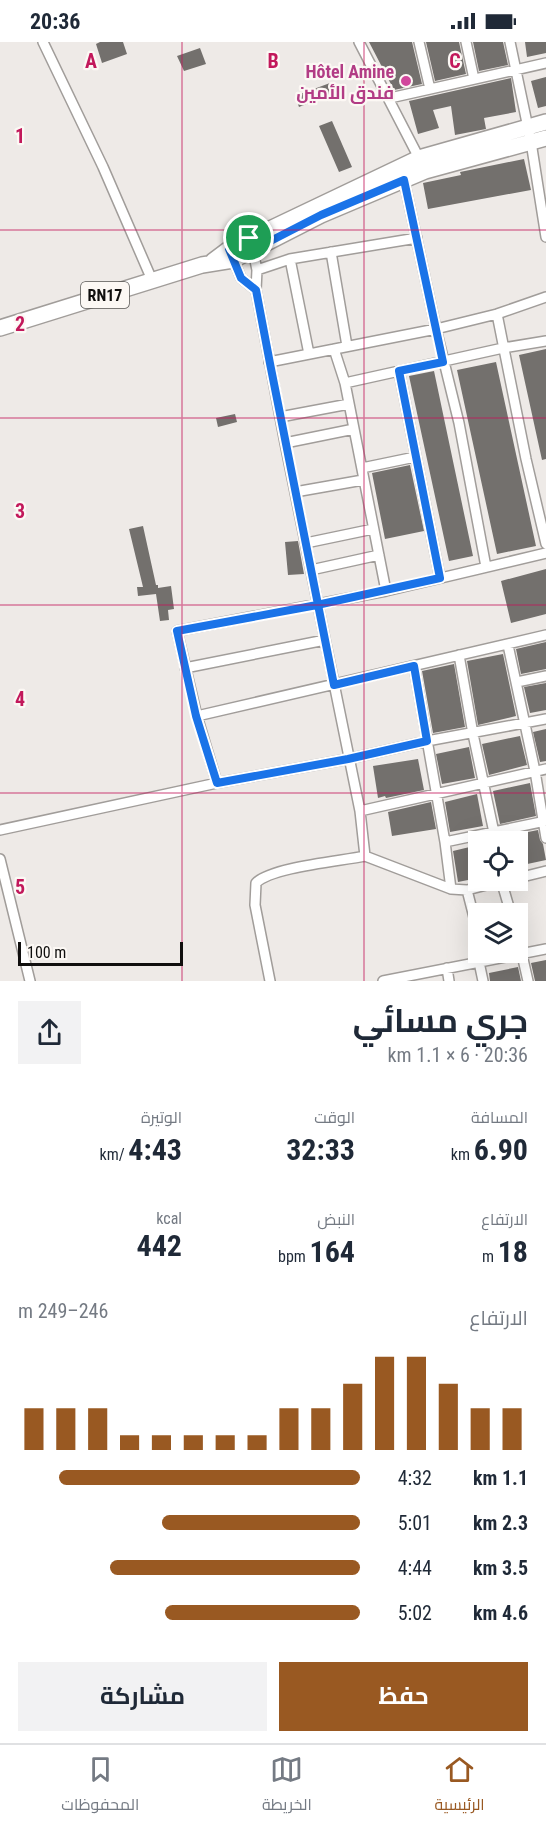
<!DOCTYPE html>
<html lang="ar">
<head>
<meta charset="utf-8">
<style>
	body { margin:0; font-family:"Roboto Condensed",Cairo,sans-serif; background:#f2f2f3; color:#1f2937; direction:rtl; height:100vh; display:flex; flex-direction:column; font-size:22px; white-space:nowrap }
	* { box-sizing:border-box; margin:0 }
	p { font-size:20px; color:#747a83 }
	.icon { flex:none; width:33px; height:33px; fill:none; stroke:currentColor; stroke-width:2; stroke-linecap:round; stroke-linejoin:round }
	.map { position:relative; height:939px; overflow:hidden; direction:ltr }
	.drawer { display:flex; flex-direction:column; background:#fff; flex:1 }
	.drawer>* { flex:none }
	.controls { position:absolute; left:468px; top:789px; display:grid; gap:12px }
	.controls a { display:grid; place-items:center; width:60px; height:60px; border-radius:0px; background:#fff; box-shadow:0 6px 24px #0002; font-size:30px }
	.scale { position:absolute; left:18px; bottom:15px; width:165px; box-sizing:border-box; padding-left:6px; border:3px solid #100f0e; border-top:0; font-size:16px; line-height:21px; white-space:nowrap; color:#100f0e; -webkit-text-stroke:4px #fcf8f4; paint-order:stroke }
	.pin { position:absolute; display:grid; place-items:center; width:51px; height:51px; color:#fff; margin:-26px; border:3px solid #fff; border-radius:50%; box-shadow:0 2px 6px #0007 }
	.round { display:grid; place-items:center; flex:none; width:63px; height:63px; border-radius:0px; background:#f2f2f3 }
	.summary { display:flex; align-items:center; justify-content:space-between; height:102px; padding:0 18px }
	h1 { font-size:33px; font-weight:700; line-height:45px }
	.figures { display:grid; grid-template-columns:repeat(3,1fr); gap:9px; height:102px; padding:6px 18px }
	.figures div { display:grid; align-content:center }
	.figures b { font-size:30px; font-weight:700 }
	.figures small { font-size:16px; font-weight:400 }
	.figures p { font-size:16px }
	.chart { height:168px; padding:12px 18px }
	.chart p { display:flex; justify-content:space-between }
	.chart svg { width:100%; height:108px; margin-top:6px; stroke:#995922; stroke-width:6 }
	.button { display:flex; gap:12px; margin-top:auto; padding:12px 18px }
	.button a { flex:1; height:69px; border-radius:0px; background:#995922; color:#fff; font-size:24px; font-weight:700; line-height:69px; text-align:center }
	.button a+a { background:#f2f2f3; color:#1f2937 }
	ul { padding:0 18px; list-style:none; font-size:20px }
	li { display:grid; grid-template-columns:96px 72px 1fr; align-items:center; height:45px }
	li i { height:15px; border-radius:8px; background:#995922 }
	.status { display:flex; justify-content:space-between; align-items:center; height:42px; padding:0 30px; background:#fff; direction:ltr }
	.status svg { height:16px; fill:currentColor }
	.tabs { display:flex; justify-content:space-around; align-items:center; height:84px; border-top:2px solid #e0e1e3; background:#fff; font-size:16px; color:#747a83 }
	.tabs a { display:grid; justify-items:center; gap:3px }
	.tabs .active { color:#995922 }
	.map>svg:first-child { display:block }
	.building { fill:#73706d }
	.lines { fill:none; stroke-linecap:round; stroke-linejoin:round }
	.street-casing { stroke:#a19d9a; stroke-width:12 }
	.primary-casing { stroke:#a19d9a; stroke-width:18 }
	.street { stroke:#fff; stroke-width:9 }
	.primary { stroke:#fff; stroke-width:15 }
	.route-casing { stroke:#fff; stroke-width:12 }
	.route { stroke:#1a73e8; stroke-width:8 }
	.grid { fill:none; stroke:#c2185b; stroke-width:1.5; stroke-opacity:0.55 }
	.hotel-dot { fill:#d1479c; stroke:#fcf8f4; stroke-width:2 }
	.labels { text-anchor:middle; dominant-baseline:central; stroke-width:4.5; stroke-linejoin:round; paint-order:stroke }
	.shield { fill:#fcf8f4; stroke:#575553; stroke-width:1.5 }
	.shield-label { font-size:16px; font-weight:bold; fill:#100f0e }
	.hotel-label { font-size:18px; font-weight:bold; fill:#b23c85; stroke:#fcf8f4; text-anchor:end }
	.grid-label { font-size:20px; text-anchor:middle; font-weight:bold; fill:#c2185b; stroke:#fcf8f4; stroke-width:4.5; stroke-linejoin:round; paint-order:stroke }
</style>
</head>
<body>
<div class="status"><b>20:36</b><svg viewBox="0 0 49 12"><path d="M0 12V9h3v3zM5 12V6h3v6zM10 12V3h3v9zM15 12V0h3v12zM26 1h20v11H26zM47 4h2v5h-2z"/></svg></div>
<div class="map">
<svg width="546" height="939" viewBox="0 0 546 939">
	<rect width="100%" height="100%" fill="#eeeae7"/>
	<!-- building -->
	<path class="building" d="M100,0H123L127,12L102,21L96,2Z
		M369,0H412L422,42L394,48Z
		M426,0H459L466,32L435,39Z
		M473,0H503L508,23L479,29Z
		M525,0H546V11L527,15Z
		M200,6L206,22L184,29L177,14Z
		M546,35V64L538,66L531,39Z
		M511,36L516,70L484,76L486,87L455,93L451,64L433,68L439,86L418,92L409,59Z
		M330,41L334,51L299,65L295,54Z
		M332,79L352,125L339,130L319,84Z
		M524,117L531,148L428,167L423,141L461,133L460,130Z
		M546,307V417L542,418L519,313Z
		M496,320L536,504L497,512L457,328Z
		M434,329L473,514L449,519L409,334Z
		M235,372L237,380L218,385L216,376Z
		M410,423L424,489L385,497L372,431Z
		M143,484L156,543H158V546L171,544L174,567L168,568L169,578L160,579L156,552L138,554L137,545H143L129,487Z
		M298,499L304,532L288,533L285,500Z
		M546,527V572L511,581L501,539Z
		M546,600V627L521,632L516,607Z
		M503,612L516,674L478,683L467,619Z
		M454,622L465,685L433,691L422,629Z
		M546,641V668L530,671L524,645Z
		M546,687V719L540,720L533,690Z
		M520,694L527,723L489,733L482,702Z
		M469,705L475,736L442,742L436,712Z
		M418,717L424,748L386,756L385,754L378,756L373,724Z
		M530,741L536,774L500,782L493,749Z
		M477,752L483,784L450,790L445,760Z
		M431,760L436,787L392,794L388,770Z
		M538,788L540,798L543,802L546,818L518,824V800H504L503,795Z
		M478,803V836L458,840L453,809Z
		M546,918V939H535L531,921Z
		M518,925L521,939H490L489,931Z"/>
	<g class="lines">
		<defs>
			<path id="street" d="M43,0L103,125L152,238
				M359,0L419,116
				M419,0L430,47
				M466,0L474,37
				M510,0L531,100L546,195
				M390,56L546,21
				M404,138L436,287L459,381L486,525
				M252,204L257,228L256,248L285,401L360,769L365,814
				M331,210L347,304
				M232,214L241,236L256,248
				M290,217L309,312
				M257,228L290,217L417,196
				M497,272L526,417L546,502
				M334,307L345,341L386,549
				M269,320L436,287L497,272L546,255
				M399,329L440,536
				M345,341L503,306L546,299
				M280,375L349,362
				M285,401L354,387
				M362,426L415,415
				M295,450L363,438
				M306,501L373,487
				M311,528L379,513
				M508,603L535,729L546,796
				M459,613L473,692L496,800
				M414,624L445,800L451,847
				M185,626L325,598
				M517,640L546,634
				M197,674L546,593
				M217,741L197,674L177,589L386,549L546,511
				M360,769L546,727
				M0,788L217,741L348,717L427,699L546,677
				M445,800L546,779
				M365,814L451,847L467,848L506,838
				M0,817L30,939
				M518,836L546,829
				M501,838L511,872
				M467,848L478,891
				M518,895L528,939
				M479,920L483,939
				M447,926L449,939
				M270,939L255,863L256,841C271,825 342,819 365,814
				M383,939L546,907"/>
			<path id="primary" d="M213,219L229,207L249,197L419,116L546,80
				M0,286L202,223L233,218L321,173L425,129L546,96"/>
		</defs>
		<!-- street casing -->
		<use href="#street" class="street-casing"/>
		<!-- primary casing -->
		<use href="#primary" class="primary-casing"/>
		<!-- street -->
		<use href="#street" class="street"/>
		<!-- primary -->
		<use href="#primary" class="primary"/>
	</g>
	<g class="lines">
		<defs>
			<path id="route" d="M249,196L229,207L241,236L256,248C281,380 307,512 334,643L414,624L427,699L348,717L217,741L196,674L177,589L317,563L440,536L399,329L443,320L404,138L321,173L253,208L249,196"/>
		</defs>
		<!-- route casing -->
		<use href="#route" class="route-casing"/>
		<!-- route -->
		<use href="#route" class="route"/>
	</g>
	<!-- grid -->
	<path class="grid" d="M182,0V939M364,0V939M0,188H546M0,376H546M0,563H546M0,751H546"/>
	<!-- markers -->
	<circle class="hotel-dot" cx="406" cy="39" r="6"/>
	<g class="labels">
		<!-- shield labels -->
		<rect class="shield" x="81" y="240" width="48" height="26" rx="4.5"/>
		<g class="shield-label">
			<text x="105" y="253">RN17</text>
		</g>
		<!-- hotel labels -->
		<g class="hotel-label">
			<text x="394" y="29">Hôtel Amine<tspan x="394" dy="21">فندق الأمين</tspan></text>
		</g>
	</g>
	<g class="grid-label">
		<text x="91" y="26">A</text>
		<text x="273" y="26">B</text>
		<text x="455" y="26">C</text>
		<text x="20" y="101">1</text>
		<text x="20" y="289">2</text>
		<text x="20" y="476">3</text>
		<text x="20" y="664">4</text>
		<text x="20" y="852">5</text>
	</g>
</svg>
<div class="controls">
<a><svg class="icon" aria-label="locate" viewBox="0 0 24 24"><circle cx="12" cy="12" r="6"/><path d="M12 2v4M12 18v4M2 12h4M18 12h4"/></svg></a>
<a><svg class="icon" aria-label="layers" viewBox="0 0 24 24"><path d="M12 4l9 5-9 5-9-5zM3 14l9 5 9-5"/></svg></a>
</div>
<div class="scale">100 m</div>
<div class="pin" style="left:249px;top:196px;background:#1e9e55"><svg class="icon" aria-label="arrive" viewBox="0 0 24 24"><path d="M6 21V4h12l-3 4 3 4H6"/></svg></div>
</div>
<section class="drawer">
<div class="summary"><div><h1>جري مسائي</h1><p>20:36 · 6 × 1.1 km</p></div><a class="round"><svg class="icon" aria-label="share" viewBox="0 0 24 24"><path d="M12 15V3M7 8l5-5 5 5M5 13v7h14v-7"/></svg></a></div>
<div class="figures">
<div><p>المسافة</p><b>6.90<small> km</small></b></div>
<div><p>الوقت</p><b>32:33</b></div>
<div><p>الوتيرة</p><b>4:43<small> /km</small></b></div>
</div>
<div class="figures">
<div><p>الارتفاع</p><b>18<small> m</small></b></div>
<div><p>النبض</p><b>164<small> bpm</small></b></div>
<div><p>kcal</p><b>442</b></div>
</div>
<div class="chart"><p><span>الارتفاع</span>246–249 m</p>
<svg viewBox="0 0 160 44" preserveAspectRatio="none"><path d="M5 44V27M15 44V27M25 44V27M35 44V38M45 44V38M55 44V38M65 44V38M75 44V38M85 44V27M95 44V27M105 44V17M115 44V6M125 44V6M135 44V17M145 44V27M155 44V27"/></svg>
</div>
<ul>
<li><b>1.1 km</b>4:32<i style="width:88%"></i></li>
<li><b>2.3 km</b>5:01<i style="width:58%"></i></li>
<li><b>3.5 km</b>4:44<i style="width:73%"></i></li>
<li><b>4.6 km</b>5:02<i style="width:57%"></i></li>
</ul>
<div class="button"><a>حفظ</a><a>مشاركة</a></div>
</section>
<nav class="tabs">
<a class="active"><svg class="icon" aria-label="home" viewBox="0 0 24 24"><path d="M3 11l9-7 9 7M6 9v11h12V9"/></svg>الرئيسية</a>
<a><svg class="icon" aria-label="map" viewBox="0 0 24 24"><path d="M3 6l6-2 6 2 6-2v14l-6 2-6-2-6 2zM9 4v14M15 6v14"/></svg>الخريطة</a>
<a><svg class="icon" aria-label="saved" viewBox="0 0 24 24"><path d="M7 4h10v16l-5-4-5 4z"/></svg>المحفوظات</a>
</nav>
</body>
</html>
